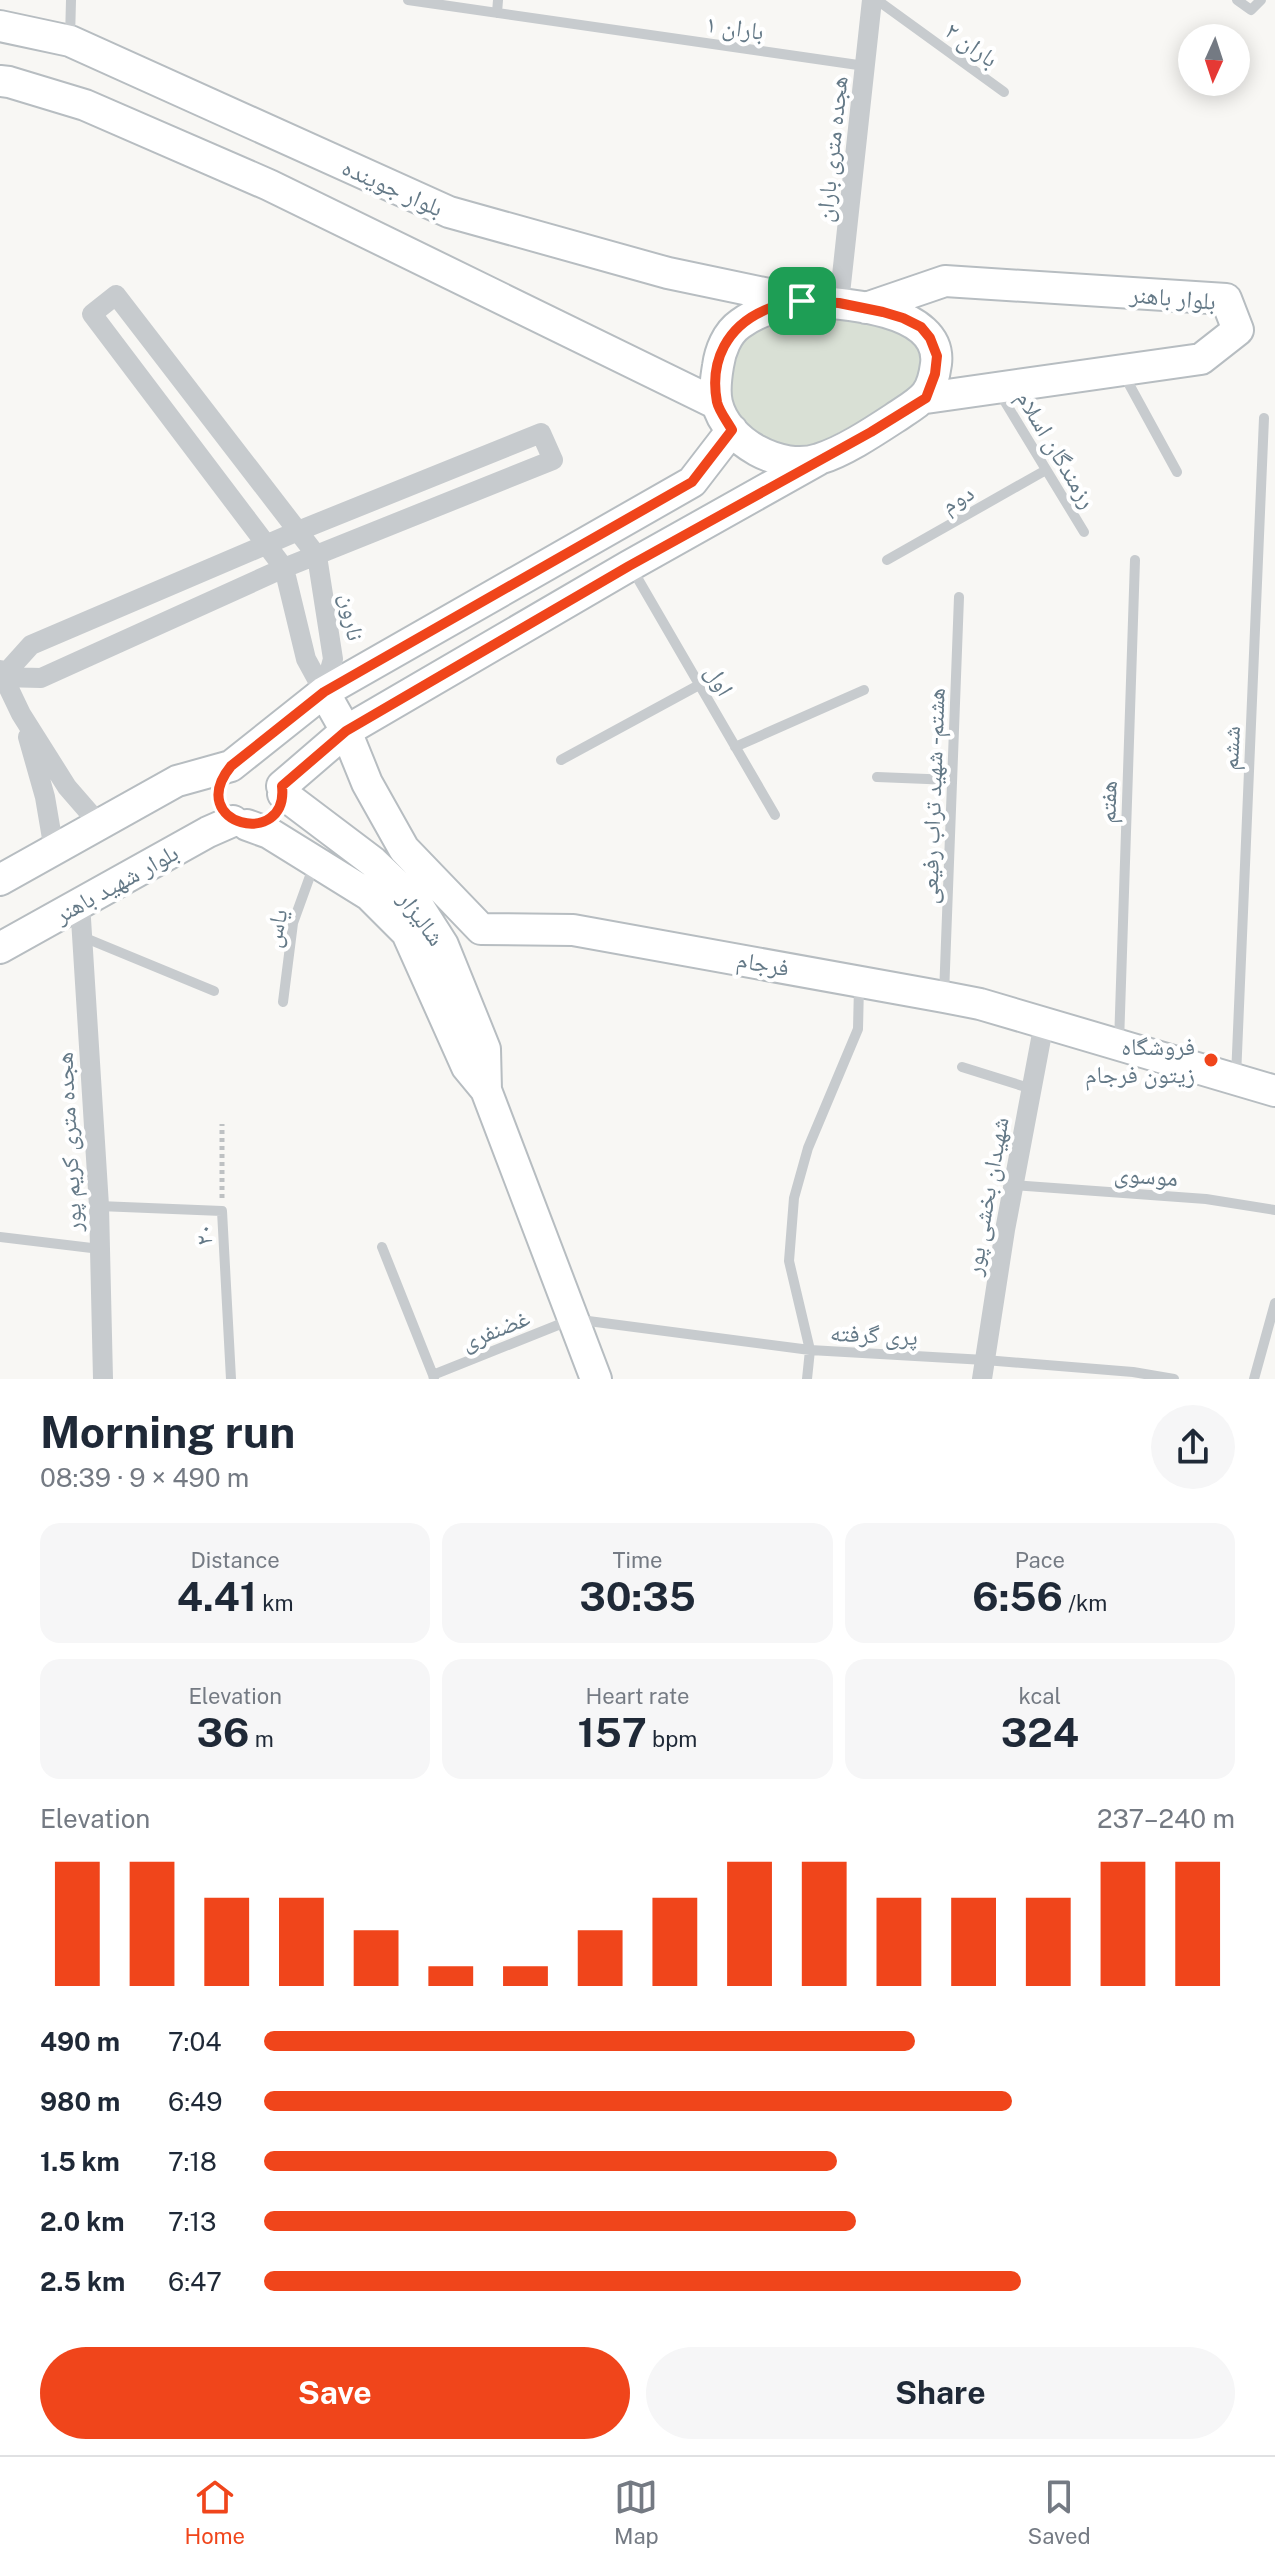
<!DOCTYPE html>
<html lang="en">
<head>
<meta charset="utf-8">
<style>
	body { margin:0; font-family:"Public Sans","Noto Naskh Arabic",sans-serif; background:#f6f6f7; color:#1f2937; height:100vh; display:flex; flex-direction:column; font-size:30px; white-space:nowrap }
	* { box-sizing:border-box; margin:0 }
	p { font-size:26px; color:#747a83 }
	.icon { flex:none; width:44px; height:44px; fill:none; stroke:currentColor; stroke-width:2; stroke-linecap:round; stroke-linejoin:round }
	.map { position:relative; height:1379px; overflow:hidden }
	.sheet { display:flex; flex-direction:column; background:#fff; flex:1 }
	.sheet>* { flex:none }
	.needle { width:52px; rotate:183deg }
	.tools { position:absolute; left:1178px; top:24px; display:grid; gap:16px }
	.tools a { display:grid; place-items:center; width:72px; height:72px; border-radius:50%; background:#fff; box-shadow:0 4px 20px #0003; font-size:40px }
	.pin { position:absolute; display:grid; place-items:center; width:68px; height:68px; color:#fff; margin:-34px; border-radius:16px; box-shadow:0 4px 12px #0006 }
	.round { display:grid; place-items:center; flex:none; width:84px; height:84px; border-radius:42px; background:#f6f6f7 }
	.summary { display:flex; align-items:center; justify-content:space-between; height:136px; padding:0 40px }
	h1 { font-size:44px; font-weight:700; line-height:60px }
	.figures { display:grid; grid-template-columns:repeat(3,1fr); gap:12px; height:136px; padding:8px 40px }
	.figures div { display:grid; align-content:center; border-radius:20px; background:#f6f6f7; text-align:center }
	.figures b { font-size:40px; font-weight:700 }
	.figures small { font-size:22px; font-weight:400 }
	.figures p { font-size:22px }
	.chart { height:224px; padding:16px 40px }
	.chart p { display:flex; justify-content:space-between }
	.chart svg { width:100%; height:144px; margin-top:8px; stroke:#f0451b; stroke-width:6 }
	.primary-button { display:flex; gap:16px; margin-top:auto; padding:16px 40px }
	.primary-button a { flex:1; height:92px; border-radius:48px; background:#f0451b; color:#fff; font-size:32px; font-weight:700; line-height:92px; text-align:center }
	.primary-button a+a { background:#f6f6f7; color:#1f2937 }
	ul { padding:0 40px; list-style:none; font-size:26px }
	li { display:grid; grid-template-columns:128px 96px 1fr; align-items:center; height:60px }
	li i { height:20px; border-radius:10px; background:#f0451b }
	.menu { display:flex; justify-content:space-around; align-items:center; height:112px; border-top:2px solid #e0e1e3; background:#fff; font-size:22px; color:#747a83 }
	.menu a { display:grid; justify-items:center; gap:4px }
	.menu .active { color:#f0451b }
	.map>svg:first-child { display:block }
	.green { fill:#d9e0d5 }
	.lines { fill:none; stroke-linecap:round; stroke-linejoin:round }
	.secondary-casing { stroke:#b7bdc1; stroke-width:34 }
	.path { stroke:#bec1c3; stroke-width:5; stroke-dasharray:4 4; stroke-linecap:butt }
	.lane { stroke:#c7cbce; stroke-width:10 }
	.street { stroke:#c7cbce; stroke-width:20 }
	.secondary { stroke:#fff; stroke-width:30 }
	.route-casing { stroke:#fff; stroke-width:16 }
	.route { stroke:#f0451b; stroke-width:10 }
	.poi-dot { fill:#f0451b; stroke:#fff; stroke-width:3 }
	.labels { text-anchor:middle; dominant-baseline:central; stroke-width:8; stroke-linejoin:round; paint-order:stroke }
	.street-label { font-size:24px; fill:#647987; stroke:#fff }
	.poi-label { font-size:24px; fill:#647987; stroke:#fff; text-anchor:end }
</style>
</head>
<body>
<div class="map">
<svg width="1275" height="1379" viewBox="0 0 1275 1379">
	<rect width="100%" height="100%" fill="#f8f7f4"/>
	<!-- green -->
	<path class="green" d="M794,316H832L872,324L912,336L924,362L914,391C888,406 861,421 834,435C825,439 815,447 806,448C796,450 785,446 776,443C718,422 713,356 764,324C772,319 785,318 794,316Z"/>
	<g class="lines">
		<defs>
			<path id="secondary" d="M0,26L70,41L449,212L668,273L802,301
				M0,81L9,82L85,105L269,185L717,404
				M802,301C840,303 943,308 936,364C932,395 923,399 899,415C876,430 845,451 819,459C781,472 726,442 717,403C714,391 716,378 718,366C720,351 727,333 740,324C759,310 779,306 802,301Z
				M866,308L945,281L1226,299L1238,330L1201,359L926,398
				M324,692L346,731L367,783L404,849L481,929L573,930L944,997L980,1004L1275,1091
				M282,786L346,731L629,566L818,460
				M283,794L373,862L417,904L443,945L485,1049L486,1090
				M247,825L269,833L369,895L407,933L467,1067L486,1090L596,1379
				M0,880L177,781L231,766L324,692L692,482L732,430
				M0,948L208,832L233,821"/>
		</defs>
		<!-- secondary casing -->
		<use href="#secondary" class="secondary-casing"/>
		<!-- path -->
		<path class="path" d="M222,1198V1124"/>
		<!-- lane -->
		<path class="lane" d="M408,0L865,66
			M877,0L1004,92
			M1237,0L1251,10L1261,0
			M497,13L498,0
			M70,39L71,0
			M1124,375L1177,472
			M999,392L1084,532
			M887,560L1046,470
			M631,567L775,815
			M735,747L864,690
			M561,760L699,685
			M877,777L952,780
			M83,937L214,991
			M944,995L959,597
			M283,1002L293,923L314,865
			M1119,1043L1135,560
			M962,1067L1032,1089
			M1236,1077L1264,418
			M1013,1185L1206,1199L1275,1210
			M99,1206L222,1211L231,1379
			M0,1237L100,1249
			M382,1247L433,1375
			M434,1379L433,1375L573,1319L810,1350L985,1360L1133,1372L1174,1379
			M807,1379L810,1350L789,1261L794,1198L808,1148L858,1029L859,986
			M1254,1379L1275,1303"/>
		<!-- street -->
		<path class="street" d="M116,295L317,556L333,659L324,692L306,659L284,568L92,314Z
			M839,303L872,0
			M0,670L21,714L67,787L100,825
			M0,677L41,678L284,568L553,460L541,433L298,531L31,645L3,676
			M28,737L45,797L54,850
			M80,903L99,1206L103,1379
			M982,1379L1005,1230L1044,1023"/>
		<!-- secondary -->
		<use href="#secondary" class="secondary"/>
	</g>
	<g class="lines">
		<defs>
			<path id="route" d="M802,301L839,303L883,312L903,318L921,327L930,338L937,356L935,374L926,398L871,432L629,566L346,731L282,786C289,850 183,825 231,766L324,692L692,482L732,430C727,421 719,411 717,402C709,360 728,326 765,310C776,305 790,303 802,301Z"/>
		</defs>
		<!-- route casing -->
		<use href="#route" class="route-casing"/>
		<!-- route -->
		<use href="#route" class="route"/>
	</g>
	<!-- markers -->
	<circle class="poi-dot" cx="1211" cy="1060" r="8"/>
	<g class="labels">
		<!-- street labels -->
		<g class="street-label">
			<text transform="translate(735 27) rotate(8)">باران ۱</text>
			<text transform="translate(972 44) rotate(36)">باران ۲</text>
			<text transform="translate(831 149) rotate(-84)">هجده متری باران</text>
			<text transform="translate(393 187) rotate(24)">بلوار جوینده</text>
			<text transform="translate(1173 297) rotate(5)">بلوار باهنر</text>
			<text transform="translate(1057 449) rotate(59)">رزمندگان اسلام</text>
			<text transform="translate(957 498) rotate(-30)">دوم</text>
			<text transform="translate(353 617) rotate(81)">نارون</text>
			<text transform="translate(720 680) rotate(60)">اول</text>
			<text transform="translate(1230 748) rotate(-87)">ششم</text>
			<text transform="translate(932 796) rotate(-88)">هشتم - شهید تراب رفیعی</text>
			<text transform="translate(1107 802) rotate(-88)">هفتم</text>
			<text transform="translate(116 883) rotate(-29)">بلوار شهید باهنر</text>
			<text transform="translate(422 918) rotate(54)">شالیزار</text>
			<text transform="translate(275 928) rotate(-78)">یاس</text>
			<text transform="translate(763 963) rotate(10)">فرجام</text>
			<text transform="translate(68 1142) rotate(-93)">هجده متری کریم پور</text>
			<text transform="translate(1146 1175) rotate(4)">موسوی</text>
			<text transform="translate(986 1196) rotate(-80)">شهیدان بخشی پور</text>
			<text transform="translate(203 1235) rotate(-93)">۲۰</text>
			<text transform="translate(495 1329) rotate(-22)">غضنفری</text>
			<text transform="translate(874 1334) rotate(3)">پری گرفته</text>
		</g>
		<!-- poi labels -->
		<g class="poi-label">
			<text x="1195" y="1046">فروشگاه<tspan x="1195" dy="28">زیتون فرجام</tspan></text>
		</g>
	</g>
</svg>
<div class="tools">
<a><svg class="needle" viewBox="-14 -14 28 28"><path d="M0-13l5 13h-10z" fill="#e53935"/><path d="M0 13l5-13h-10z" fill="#747a83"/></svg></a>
</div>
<div class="pin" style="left:802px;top:301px;background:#1e9e55"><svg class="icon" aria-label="arrive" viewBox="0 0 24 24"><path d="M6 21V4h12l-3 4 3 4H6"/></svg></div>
</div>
<section class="sheet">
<div class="summary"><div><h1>Morning run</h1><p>08:39 · 9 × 490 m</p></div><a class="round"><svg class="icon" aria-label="share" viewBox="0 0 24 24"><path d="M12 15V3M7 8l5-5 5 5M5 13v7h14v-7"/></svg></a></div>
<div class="figures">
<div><p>Distance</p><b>4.41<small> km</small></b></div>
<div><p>Time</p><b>30:35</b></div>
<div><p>Pace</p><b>6:56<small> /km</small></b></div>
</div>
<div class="figures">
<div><p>Elevation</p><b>36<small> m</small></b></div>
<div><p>Heart rate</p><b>157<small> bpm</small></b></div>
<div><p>kcal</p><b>324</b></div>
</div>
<div class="chart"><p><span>Elevation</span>237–240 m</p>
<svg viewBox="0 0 160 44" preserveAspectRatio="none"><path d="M5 44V6M15 44V6M25 44V17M35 44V17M45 44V27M55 44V38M65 44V38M75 44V27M85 44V17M95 44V6M105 44V6M115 44V17M125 44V17M135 44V17M145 44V6M155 44V6"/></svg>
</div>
<ul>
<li><b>490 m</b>7:04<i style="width:67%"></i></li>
<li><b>980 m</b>6:49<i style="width:77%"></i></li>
<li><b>1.5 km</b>7:18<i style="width:59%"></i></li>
<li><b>2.0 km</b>7:13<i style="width:61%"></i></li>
<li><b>2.5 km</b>6:47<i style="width:78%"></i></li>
</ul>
<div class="primary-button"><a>Save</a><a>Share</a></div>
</section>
<nav class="menu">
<a class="active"><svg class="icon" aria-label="home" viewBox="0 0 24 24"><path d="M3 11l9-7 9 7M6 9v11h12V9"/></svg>Home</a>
<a><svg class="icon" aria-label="map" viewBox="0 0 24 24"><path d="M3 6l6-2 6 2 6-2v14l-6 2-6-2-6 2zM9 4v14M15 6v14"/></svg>Map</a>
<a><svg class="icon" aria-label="saved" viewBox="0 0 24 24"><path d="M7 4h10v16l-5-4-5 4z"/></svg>Saved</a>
</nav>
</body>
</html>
